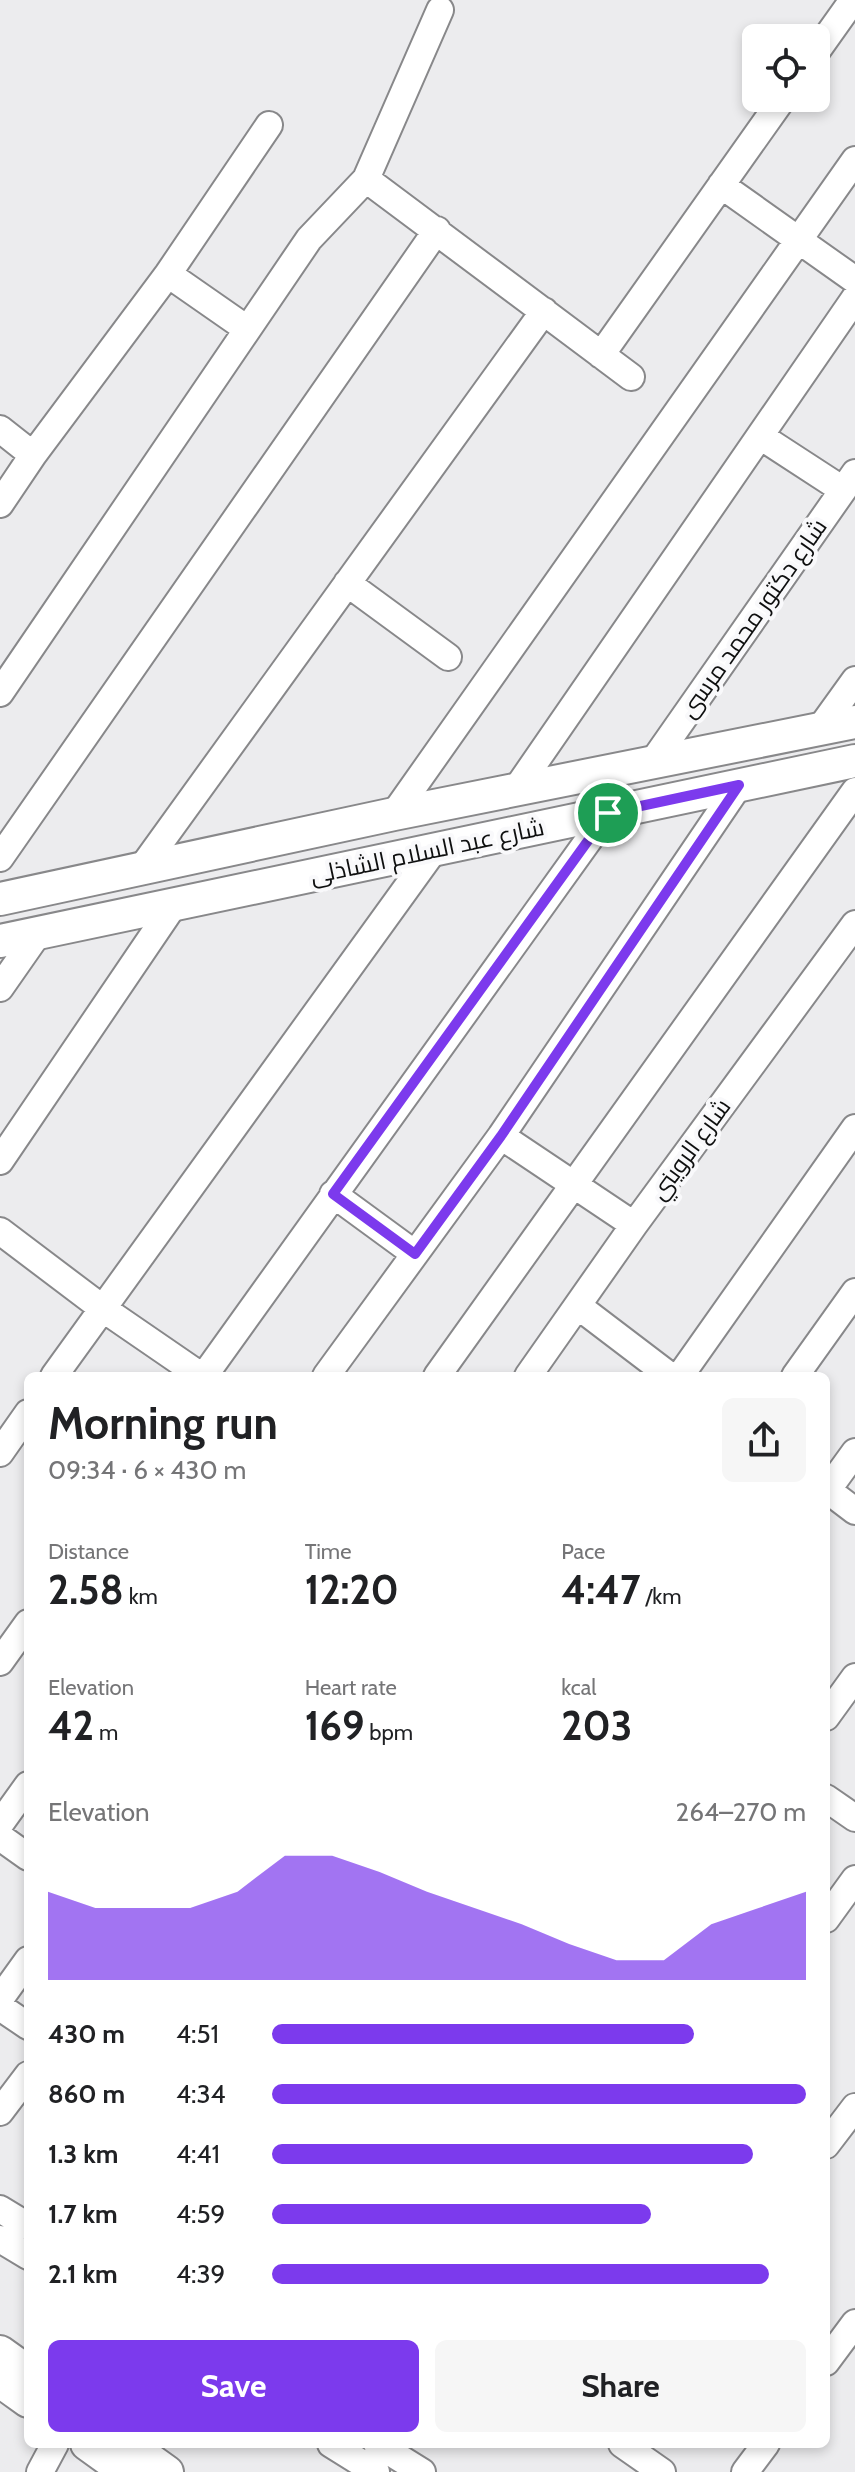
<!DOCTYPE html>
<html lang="en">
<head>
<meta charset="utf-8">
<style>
	body { margin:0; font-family:Cabin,Cairo,sans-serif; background:#f6f6f6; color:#202124; height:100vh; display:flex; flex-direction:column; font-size:30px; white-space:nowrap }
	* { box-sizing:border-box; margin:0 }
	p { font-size:26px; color:#757577 }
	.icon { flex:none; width:44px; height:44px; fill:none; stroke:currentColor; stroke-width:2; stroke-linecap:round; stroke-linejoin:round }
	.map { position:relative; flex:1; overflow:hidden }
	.details { position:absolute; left:24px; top:1372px; width:806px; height:1076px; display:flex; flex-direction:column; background:#fff; border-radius:12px; box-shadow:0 4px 12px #0003 }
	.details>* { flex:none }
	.fabs { position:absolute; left:742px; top:24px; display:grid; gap:16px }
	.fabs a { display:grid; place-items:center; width:88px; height:88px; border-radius:12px; background:#fff; box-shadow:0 4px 12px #0003; font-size:40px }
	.pin { position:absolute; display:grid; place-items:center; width:68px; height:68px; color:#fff; margin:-34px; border:4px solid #fff; border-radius:50%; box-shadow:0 2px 8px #0007 }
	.round { display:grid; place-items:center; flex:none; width:84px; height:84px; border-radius:12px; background:#f6f6f6 }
	.headline { display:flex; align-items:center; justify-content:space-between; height:136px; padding:0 24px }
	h1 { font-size:44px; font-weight:700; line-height:60px }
	.stats { display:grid; grid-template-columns:repeat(3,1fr); gap:12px; height:136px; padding:8px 24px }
	.stats div { display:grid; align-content:center }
	.stats b { font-size:40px; font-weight:700 }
	.stats small { font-size:22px; font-weight:400 }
	.stats p { font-size:22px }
	.chart { height:224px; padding:16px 24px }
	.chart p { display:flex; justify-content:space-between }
	.chart svg { width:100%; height:144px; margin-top:8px; fill:#7c3aed; opacity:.7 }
	.button { display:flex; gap:16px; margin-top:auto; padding:16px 24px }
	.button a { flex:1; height:92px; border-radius:12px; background:#7c3aed; color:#fff; font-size:32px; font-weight:700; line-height:92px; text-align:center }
	.button a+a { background:#f6f6f6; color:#202124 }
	ul { padding:0 24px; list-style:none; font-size:26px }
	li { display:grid; grid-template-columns:128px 96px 1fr; align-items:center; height:60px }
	li i { height:20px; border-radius:10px; background:#7c3aed }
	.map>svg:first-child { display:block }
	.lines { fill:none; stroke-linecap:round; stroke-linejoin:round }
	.minor-casing { stroke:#88888a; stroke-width:30 }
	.major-casing { stroke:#88888a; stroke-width:36 }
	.minor { stroke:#fff; stroke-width:26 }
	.major { stroke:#fff; stroke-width:32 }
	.route-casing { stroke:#fff; stroke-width:16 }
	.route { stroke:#7c3aed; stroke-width:10 }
	.labels { text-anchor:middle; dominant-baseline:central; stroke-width:8; stroke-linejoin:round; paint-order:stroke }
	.street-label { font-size:24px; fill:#0e0f0f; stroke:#f9f9fb }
</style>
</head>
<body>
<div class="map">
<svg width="855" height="2472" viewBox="0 0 855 2472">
	<rect width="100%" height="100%" fill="#ececee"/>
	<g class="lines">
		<defs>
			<path id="minor" d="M816,52L853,0
				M366,179L631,377
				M721,185L855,280
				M168,274L247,329
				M601,355L783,98
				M0,429L33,455
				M760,436L843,490
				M0,504L33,455L168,274L269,125
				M347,583L448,657
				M0,693L309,239L366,179L440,10
				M819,730L855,680
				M652,763L855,473
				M515,791L855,298
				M394,814L855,160
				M0,858L437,230
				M141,869L544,311
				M0,988L37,935
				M501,1136L634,1225
				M0,1161L175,903
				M333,1194L415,1254
				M0,1231L102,1308L201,1376
				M578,1306L670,1376
				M54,1376L434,850
				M204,1376L608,813
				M326,1376L501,1136L739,785
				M437,1376L855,791
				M528,1376L634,1225L855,924
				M680,1376L855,1128
				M795,1376L855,1292
				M0,1453L28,1413
				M826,1489L855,1511
				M826,1492L855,1452
				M0,1662L28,1623
				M826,1717L855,1677
				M826,1798L855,1818
				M0,1824L28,1785
				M0,1837L28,1857
				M826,1919L855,1879
				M0,1999L28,1960
				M0,2007L28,2026
				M0,2112L28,2075
				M826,2145L855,2107
				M0,2209L28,2226
				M0,2239L28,2256
				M826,2362L855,2323
				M331,2444L376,2472
				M377,2444L422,2472
				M622,2444L662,2472
				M40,2472L55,2444
				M745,2472L766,2444"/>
			<path id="major" d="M0,899L394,814L855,722
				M0,941L855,761
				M0,2352L28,2372
				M0,2381L28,2401
				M87,2444L126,2472
				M128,2444L167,2472"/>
		</defs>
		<!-- minor casing -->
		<use href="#minor" class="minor-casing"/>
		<!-- major casing -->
		<use href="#major" class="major-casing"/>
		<!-- minor -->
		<use href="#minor" class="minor"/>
		<!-- major -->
		<use href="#major" class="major"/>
	</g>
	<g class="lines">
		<defs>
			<path id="route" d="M739,785L501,1136L415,1254L333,1194L608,813Z"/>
		</defs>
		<!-- route casing -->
		<use href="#route" class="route-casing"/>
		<!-- route -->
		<use href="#route" class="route"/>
	</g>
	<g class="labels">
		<!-- street labels -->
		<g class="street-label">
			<text transform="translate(753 618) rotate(-55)">شارع دكتور محمد مرسى</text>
			<text transform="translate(427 851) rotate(-12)">شارع عبد السلام الشاذلى</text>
			<text transform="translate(690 1149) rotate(-54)">شارع الرويني</text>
		</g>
	</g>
</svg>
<div class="fabs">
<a><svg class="icon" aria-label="locate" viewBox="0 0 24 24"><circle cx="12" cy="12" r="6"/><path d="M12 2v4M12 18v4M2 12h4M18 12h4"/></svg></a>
</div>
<div class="pin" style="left:608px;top:813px;background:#1e9e55"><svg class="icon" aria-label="arrive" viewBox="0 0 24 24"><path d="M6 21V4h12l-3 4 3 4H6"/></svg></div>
<section class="details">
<div class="headline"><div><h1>Morning run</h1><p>09:34 · 6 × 430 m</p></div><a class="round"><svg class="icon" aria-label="share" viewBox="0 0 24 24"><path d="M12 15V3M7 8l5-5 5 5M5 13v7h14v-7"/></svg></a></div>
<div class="stats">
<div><p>Distance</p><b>2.58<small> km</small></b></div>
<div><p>Time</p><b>12:20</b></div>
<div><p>Pace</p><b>4:47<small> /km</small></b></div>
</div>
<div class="stats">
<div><p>Elevation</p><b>42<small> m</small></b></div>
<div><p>Heart rate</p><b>169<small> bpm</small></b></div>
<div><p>kcal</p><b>203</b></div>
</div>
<div class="chart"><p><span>Elevation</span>264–270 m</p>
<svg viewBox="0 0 160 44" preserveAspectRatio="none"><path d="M0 44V17L10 22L20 22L30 22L40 17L50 6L60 6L70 11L80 17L90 22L100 27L110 33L120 38L130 38L140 27L150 22L160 17V44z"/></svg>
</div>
<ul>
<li><b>430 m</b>4:51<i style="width:79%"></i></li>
<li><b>860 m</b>4:34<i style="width:100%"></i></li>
<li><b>1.3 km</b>4:41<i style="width:90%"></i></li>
<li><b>1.7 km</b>4:59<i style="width:71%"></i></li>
<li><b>2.1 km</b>4:39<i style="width:93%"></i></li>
</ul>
<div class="button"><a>Save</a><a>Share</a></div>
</section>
</div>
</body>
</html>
